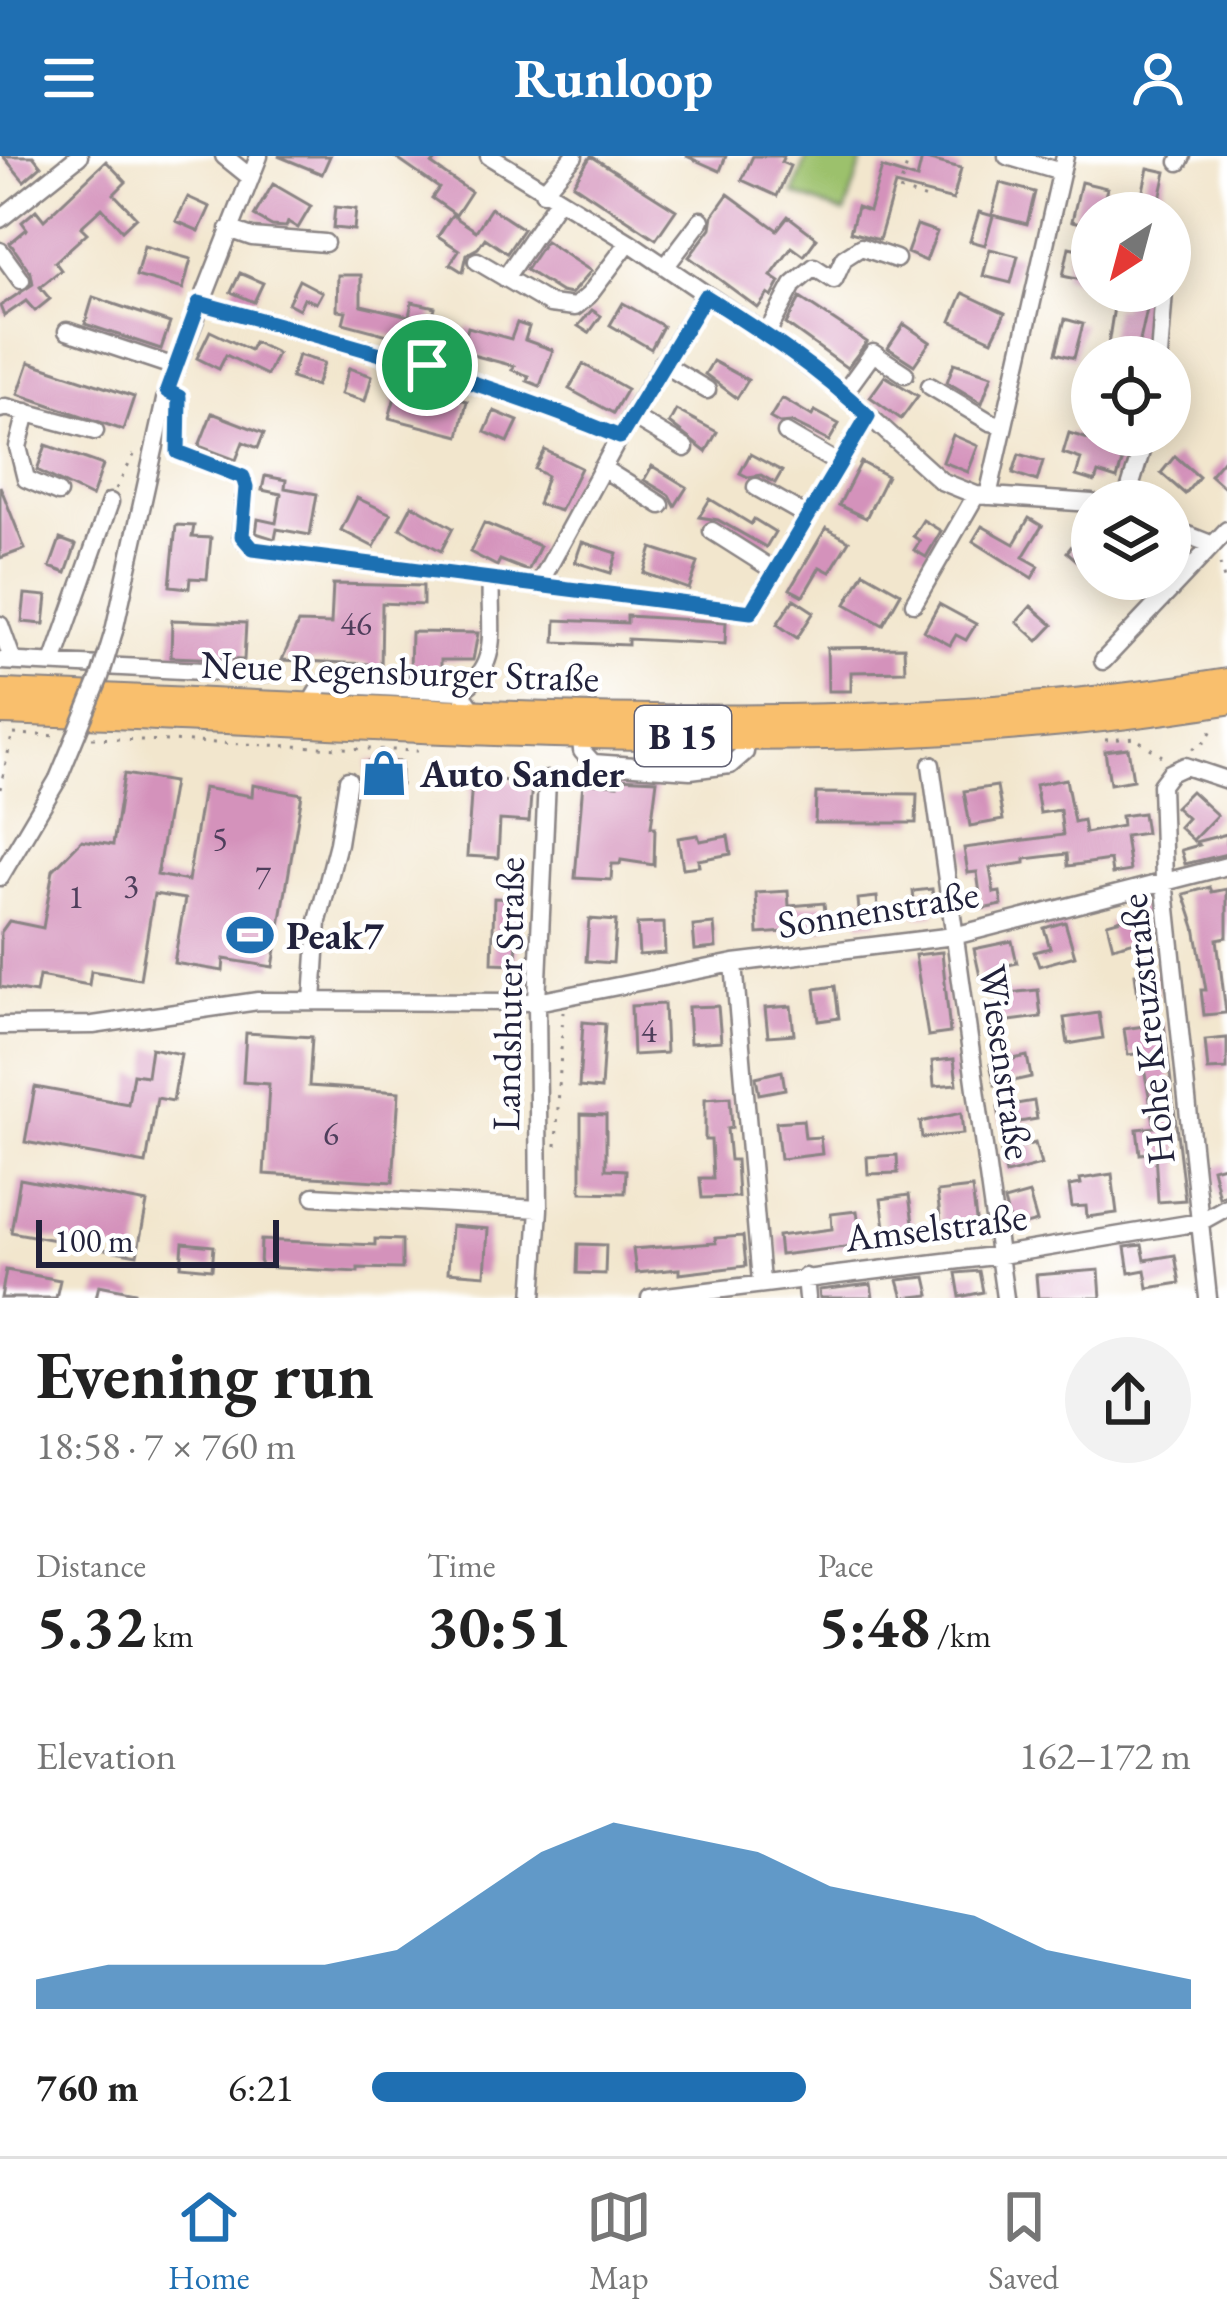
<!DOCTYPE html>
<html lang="en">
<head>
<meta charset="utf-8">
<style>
	body { margin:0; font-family:"EB Garamond",serif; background:#f2f2f2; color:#222; height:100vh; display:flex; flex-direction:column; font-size:45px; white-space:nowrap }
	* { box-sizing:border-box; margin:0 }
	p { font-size:39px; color:#767676 }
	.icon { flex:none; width:66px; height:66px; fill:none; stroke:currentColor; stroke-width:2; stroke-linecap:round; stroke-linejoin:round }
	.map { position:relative; height:1142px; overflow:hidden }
	.sheet { display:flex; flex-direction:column; background:#fff; flex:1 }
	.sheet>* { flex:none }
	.needle { width:78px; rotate:216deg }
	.fabs { position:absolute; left:1071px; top:36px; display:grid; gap:24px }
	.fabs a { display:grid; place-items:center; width:120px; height:120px; border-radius:50%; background:#fff; box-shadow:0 6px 30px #0003; font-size:60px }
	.scale { position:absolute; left:36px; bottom:30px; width:243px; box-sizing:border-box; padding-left:12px; border:6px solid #22223b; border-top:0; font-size:33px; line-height:42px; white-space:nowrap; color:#22223b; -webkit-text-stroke:9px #fff; paint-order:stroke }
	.pin { position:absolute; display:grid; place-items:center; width:102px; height:102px; color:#fff; margin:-51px; border:6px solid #fff; border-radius:50%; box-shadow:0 3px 12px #0007 }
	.round { display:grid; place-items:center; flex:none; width:126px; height:126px; border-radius:63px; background:#f2f2f2 }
	.overview { display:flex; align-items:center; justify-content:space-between; height:204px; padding:0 36px }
	h1 { font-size:66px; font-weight:700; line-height:90px }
	.figures { display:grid; grid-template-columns:repeat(3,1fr); gap:18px; height:204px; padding:12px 36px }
	.figures div { display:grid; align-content:center }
	.figures b { font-size:60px; font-weight:700 }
	.figures small { font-size:33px; font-weight:400 }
	.figures p { font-size:33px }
	.chart { height:336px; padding:24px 36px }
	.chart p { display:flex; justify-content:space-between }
	.chart svg { width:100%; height:216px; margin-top:12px; fill:#1f6fb2; opacity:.7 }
	ul { padding:0 36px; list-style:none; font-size:39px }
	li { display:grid; grid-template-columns:192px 144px 1fr; align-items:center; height:90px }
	li i { height:30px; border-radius:15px; background:#1f6fb2 }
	header { display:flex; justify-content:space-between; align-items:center; height:156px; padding:0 36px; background:#1f6fb2; color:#fff; font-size:54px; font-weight:700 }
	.tabs { display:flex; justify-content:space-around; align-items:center; height:168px; border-top:3px solid #e0e0e0; background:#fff; font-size:33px; color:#767676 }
	.tabs a { display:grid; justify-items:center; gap:6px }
	.tabs .on { color:#1f6fb2 }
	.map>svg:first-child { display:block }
	.green { fill:#9cc16c; stroke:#5f7254; stroke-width:3 }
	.building { fill:#d492bb }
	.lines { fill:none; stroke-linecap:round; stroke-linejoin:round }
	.minor-casing { stroke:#8a8484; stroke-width:21 }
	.highway-casing { stroke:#8a8484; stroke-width:28 }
	.path { stroke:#8a8484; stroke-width:3; stroke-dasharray:3 9; stroke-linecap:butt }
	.minor { stroke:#fff; stroke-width:16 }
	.highway { stroke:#f9bf6d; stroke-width:24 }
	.minor-bridge-casing { stroke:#8a8484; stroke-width:21; stroke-linecap:butt }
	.minor-bridge { stroke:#fff; stroke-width:16 }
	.route-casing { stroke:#fff; stroke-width:24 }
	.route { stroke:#1f6fb2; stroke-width:15 }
	.labels { text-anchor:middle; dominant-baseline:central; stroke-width:9; stroke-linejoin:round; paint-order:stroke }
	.number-label { font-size:33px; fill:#4e3e5b }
	.shield { fill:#fff; stroke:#646476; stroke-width:3 }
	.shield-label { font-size:36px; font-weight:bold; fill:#22223b }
	.street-label { font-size:39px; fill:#22223b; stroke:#fff }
	.poi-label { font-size:39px; font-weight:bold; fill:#22223b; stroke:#fff; text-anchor:start }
</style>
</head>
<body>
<header><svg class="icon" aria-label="menu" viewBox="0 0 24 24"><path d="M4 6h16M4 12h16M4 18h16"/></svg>Runloop<svg class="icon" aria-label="person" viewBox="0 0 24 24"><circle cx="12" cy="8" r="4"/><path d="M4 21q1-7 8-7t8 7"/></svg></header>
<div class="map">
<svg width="1227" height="1142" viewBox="0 0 1227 1142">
	<rect width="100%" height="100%" fill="#fff"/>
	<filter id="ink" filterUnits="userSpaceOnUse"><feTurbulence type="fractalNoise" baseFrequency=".00833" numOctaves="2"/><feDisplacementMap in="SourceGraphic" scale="24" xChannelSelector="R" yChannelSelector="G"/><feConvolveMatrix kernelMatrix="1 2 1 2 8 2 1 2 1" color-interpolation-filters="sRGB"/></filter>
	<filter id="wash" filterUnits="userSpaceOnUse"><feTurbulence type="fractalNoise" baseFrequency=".004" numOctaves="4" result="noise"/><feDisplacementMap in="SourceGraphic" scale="48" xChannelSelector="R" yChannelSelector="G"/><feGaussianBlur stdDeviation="2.7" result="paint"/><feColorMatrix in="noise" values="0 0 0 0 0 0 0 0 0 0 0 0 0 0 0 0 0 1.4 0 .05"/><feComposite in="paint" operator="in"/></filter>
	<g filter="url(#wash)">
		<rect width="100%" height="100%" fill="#f2e6cd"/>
		<!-- green -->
		<path class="green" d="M807,0H864L845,58L794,38Z"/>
		<g id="blocks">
			<!-- building -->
			<path class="building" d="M3,0H33L41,10L24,25Z
				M278,0H330L322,18Z
				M393,0H439L432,9L471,36L456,59L432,42L439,32Z
				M591,0L676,54L656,83L573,28Z
				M686,0H726L720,15Z
				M753,0H784L781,6L790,10L777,40L742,24Z
				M922,2L961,12L953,44L895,29L879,84L850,76L857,51L869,55L882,12L917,23Z
				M106,5L126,26L114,38L136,61L122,74L102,52L81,71L87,77L55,106L61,114L40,131L50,143L35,155L26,145L4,160L0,150L33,128L31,117L10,87L27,73L22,66L36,54L44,64Z
				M1148,12L1166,16L1157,57H1138Z
				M1081,26L1107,32L1101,57H1092L1089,69L1072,65Z
				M1000,27L1035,36L1027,68L992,59Z
				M273,28L311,50L298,72L288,66L286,71L272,70L254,60Z
				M728,38L777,74L788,60L817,82L804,100L792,91L771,120L780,126L772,141L768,138L758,152L689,101L711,72L713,59Z
				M188,41L210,51L199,75L176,65Z
				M335,51L356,53L354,74L333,72Z
				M491,52L523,73L507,97L485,82L478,92L467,98L463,116L450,108L459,94L438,80L452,59L476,75Z
				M979,56L993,60L985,89L970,85Z
				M917,69L937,76L926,105L907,97Z
				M545,85L591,115L571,138L561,136L526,114Z
				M144,90L191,103L183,133L136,120Z
				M1069,91L1092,96L1090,126L1063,120Z
				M990,93L1018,100L1011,127L983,120Z
				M240,117L263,127L254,146L231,136Z
				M338,119H361V149L409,160L412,146L435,151L425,189L343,167L346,155L337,154Z
				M299,124L322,136L316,147L304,142L299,153L288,147Z
				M1124,135H1151L1138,194L1108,189L1114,151L1122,152Z
				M963,137L1005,157L992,184L951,165Z
				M93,141L170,167L161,193L85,168Z
				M800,142L867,186L847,212L786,168Z
				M623,147L663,170L651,193L610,169Z
				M592,154L601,160L589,177L578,170Z
				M1065,163L1083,168L1074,202L1056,197Z
				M517,167L529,171L525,184L553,194L540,230L527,225L529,220L512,214L514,210L461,196L468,171L511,183Z
				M904,168L930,186L914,209L888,192Z
				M210,175L250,194L254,186L277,197L267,219L226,199L219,213L197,202Z
				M298,199L324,207L316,230L291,222Z
				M713,205L748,224L737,242L705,218Z
				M29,206L134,241L123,274L18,238Z
				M954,207L992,219L982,247L947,226Z
				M583,208L627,233L613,257L569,233Z
				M349,212L372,220L365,245L341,238Z
				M885,220L918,240L901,263L870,241Z
				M399,227L467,245L459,280L389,262Z
				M782,242L812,260L815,255L839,268L829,285L791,266L779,267L770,262Z
				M676,254L717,276L706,296L669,267Z
				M494,255L518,265L508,286L485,276Z
				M212,257L264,277L258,292L243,286L236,304L199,290Z
				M1069,277L1094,285L1096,280L1127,289L1117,323L1098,317L1095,326L1076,320L1081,303L1063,297Z
				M953,279L978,290L968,316L943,306Z
				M46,289L103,309L92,341L37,314Z
				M545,294L581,312L560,355L538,348L547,320L535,313Z
				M750,298L782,315L775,327L761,319L748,321L740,317Z
				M1019,298L1043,305L1037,325L1013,317Z
				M1227,299V334L1210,319Z
				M1175,300L1199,321L1185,338L1161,317Z
				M861,306L887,320L866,362L839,349Z
				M652,310L687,331L675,350L669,339L644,324Z
				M265,320L286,324L285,332L317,338L310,379L277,373L275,383L256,377L258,363L276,367L281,338L262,334Z
				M0,330L25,393L0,402Z
				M357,342L391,358L374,391L341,374Z
				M710,343L751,368L754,363L775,376L766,391L718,364L699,361Z
				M412,349L453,372L441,395L400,372Z
				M1085,361L1092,365V392L1080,407L1067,396L1082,377L1076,371Z
				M1029,362L1042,370L1023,401L1039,410L1032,422L973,385L982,370L1014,388Z
				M923,364L941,375L926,401L914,394L920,385L913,380Z
				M484,367L540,390L528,415L500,404L497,410L470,396Z
				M176,369L194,370L192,381L211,382L207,423L190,422L189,432L170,430Z
				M826,372L849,385L830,416L820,411L803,440L790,433Z
				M60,383L76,389L66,417L50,411Z
				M582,386L617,397L611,417L575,406Z
				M652,392L698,407L689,433L644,417Z
				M864,416L901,437L883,469L846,448Z
				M333,428L423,430V449L382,447L381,516H410L411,476L478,477L473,504H441V521L368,518V508L282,504L298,467L331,468Z
				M25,438L47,440L44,468L22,466Z
				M794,443L814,456L797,482L777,468Z
				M939,448L976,468L966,484L956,479L950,489L924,475Z
				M1031,450L1053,469L1038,485L1017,466Z
				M627,460L726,466L725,488L628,483V489L555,486L556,464L627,467Z
				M172,464L246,467L244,504L171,501Z
				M904,491L905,515L851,516V535H828L827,492Z
				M1128,592L1133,624L1110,628L1105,595Z
				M368,605L401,606V629L367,627Z
				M124,618L173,626L157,719L188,725L203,632L252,640L253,629L302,638L273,811L224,803L223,815L174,807L185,743L154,738L140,823L91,815L89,829L39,820L36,837L0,831L1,776L9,765L43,772L53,714L82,684L113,689Z
				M617,622L657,624L651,671H655L654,709L621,704L620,708H612L611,724L575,722L583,626L617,629Z
				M472,623L532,626L529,666L500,664L498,702L467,700Z
				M1066,623L1074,666L1083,664L1085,677L1122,670L1121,660L1143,657L1146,677L1125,680L1130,715L1112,718L1110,704L1068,710L1067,698L1025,703V707L990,712L994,737L1000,736L1002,749L982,753L977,716L968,717L964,692L1063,679L1060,654L1040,657L1035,629Z
				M997,630L1003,664L970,670L964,635Z
				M1191,635L1217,659L1193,684L1179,671L1187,662L1175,651Z
				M816,637L917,638L916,667H815Z
				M1227,678V698L1185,708L1181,694L1199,689L1195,686Z
				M698,679L700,685L728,680L731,698L698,704L699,710L683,712L678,682Z
				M1210,731L1212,736L1227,733V781L1217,783L1226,857L1204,859L1201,834H1206L1195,771L1184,738Z
				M932,733L935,758L916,760L913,735Z
				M788,735L789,750L824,747L827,773L758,778L756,737Z
				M877,741L879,765L860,767L858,743Z
				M494,742L518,743L516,808L492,807Z
				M1148,749L1154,774L1138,778L1139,784L1113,791L1107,767L1125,762L1124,756Z
				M589,763L616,765L613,807L586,805Z
				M1065,766L1075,800L1039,810L1034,796L1050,792L1044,772Z
				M664,767L665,797L639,799L637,768Z
				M714,768L716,792L695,794L693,770Z
				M1012,785L1017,807L1004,810L1006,820L981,825L974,793Z
				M942,796L950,877L928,880L915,799Z
				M1155,815L1159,837L1138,840L1135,818Z
				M835,830L839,862L819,865L815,833Z
				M1038,834L1041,861L1001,866L998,838Z
				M664,848L666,897L633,899L631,850Z
				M718,850L721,885L690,887L688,851Z
				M791,850L794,878L768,880L765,852Z
				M1099,857L1103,882L1068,888L1064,862Z
				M583,866L605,868L601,933L579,931Z
				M1164,867L1185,1044L1158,1046L1155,996L1140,998L1137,973L1155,971L1141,897L1128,899L1124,873Z
				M246,877L312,881L309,930L399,936L393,1026L264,1018L269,928L243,926Z
				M1227,882V913L1208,914L1205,884Z
				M151,892L181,898L173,945L157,942L146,1008L25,986L35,931L128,948L133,918L147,920Z
				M1027,900L1031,921L995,929L990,908Z
				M954,903L957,928L934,930L932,905Z
				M782,915L785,933L759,938L756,921Z
				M730,941L732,972L727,973L730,1004H736L738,1041L702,1042L700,1022H713L711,984H705V943Z
				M1034,945L1037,963L1001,969L998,951Z
				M961,957L963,978L922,982L920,966Z
				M581,958L606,959V1013L626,1014L625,1037L581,1036Z
				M803,964L805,982L820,981L822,998L780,1003L776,966Z
				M1035,987L1041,1009L1006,1018L1001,996Z
				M897,999L898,1017L868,1018L867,1001Z
				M1227,1008V1038L1219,1041L1212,1012Z
				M1112,1018L1117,1057L1087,1061L1086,1050L1072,1051L1069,1030L1081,1028L1080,1023Z
				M20,1023L147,1047L137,1099L11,1076Z
				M972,1032L977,1072L942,1076L937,1036Z
				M1029,1038L1037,1066L1011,1073L1004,1045Z
				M909,1039L914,1074L886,1078L881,1043Z
				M857,1055L862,1089L780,1099L778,1080L832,1073L831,1058Z
				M451,1070L488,1073L485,1119L448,1116Z
				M743,1080L746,1110L679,1118V1113L636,1117L633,1093L716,1087L715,1082Z
				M375,1083L402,1084V1113L358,1112V1116L260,1111L261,1084L375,1089Z
				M183,1087L214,1090L212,1113L181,1110Z
				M578,1088L606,1089L605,1118L577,1117Z
				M1142,1089L1145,1104L1175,1099L1180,1127L1148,1132L1145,1114L1129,1117L1125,1091Z
				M6,1114L60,1124L56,1142H1Z
				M1099,1114L1101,1142H1038L1036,1119Z
				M979,1115L983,1136L960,1141L956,1117Z
				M926,1121L930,1139L903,1142L898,1124Z
				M871,1128L873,1142H820L819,1134Z
				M99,1129L135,1136V1142H96Z"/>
		</g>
	</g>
	<g filter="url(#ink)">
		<use href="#blocks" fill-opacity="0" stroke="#8a8484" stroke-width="3"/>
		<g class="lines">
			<defs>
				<path id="minor" d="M224,0L250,21
					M489,0L629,86L766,179L844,237L941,325L976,339L1092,347
					M1007,0L1061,16
					M1179,6L1182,0
					M543,36L574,0
					M0,63L79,0
					M229,73L252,81L325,87
					M0,95L21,124
					M477,105L550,148L575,151L589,139L629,86
					M666,110L701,64
					M505,122L558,44
					M199,147C342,186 482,224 619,281
					M67,175L175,211
					M766,179L793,129L814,111L834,124L844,102L861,91L896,103
					M1159,201L1164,135
					M662,207L707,234
					M930,230L990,266L1004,269
					M844,237L873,197L905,218
					M0,253L6,251L95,275
					M27,256L18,291L26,323L58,337
					M631,260L685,292
					M786,277L839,308
					M602,312L661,349
					M243,321L246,331L241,380L253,393L751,456L868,260
					M756,331L807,360
					M988,340L1065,0
					M1126,345L1146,279
					M1170,372L1213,389
					M712,375L775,415
					M538,430L631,260L705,139
					M914,447L976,339
					M0,469L13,505
					M114,475L167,235L259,0
					M0,505L264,518
					M1103,505L1227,374
					M53,507L110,346
					M460,535C503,510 488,469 491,424
					M310,548L322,528L460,535L473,554
					M581,578L582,595L593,607L690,614L730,609L745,596L746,581
					M931,609L1005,1142
					M0,721L58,623
					M734,807L761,1126
					M313,845L318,765L338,687L348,624
					M0,870L93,869L258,845L537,846L734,807L954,780L1227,710
					M314,1040L539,1053
					M805,1121L807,1142
					M533,1142L539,1053L537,846L547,624
					M650,1142L1001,1099L1200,1066L1227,1051
					M1208,1142L1164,724L1161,629L1170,617L1185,610L1227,624"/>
				<path id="highway" d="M0,536C408,550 822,591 1227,525
					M0,556C407,568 823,613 1227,546"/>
			</defs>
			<!-- minor casing -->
			<use href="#minor" class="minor-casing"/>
			<!-- highway casing -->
			<use href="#highway" class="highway-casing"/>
			<!-- path -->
			<path class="path" d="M910,0L899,34L927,43
				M181,254L178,296L230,316
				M116,333L134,299
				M1220,408L1227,435
				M14,578L59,580
				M92,582L418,595
				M1105,584L1135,582L1162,600
				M1192,593L1206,585L1214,570
				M0,633L12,580
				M556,990L563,856"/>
			<!-- minor -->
			<use href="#minor" class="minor"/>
			<!-- highway -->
			<use href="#highway" class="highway"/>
			<defs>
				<path id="minor-bridge" d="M58,623L100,521L114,475"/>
			</defs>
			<!-- minor-bridge casing -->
			<use href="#minor-bridge" class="minor-bridge-casing"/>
			<!-- minor-bridge -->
			<use href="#minor-bridge" class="minor-bridge"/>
		</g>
	</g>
	<g class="lines" filter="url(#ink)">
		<defs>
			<path id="route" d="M705,140C762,176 820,213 868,260L751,456L253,393L242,380L246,331L243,321L178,296L179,241L167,235L199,147C342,186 482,224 620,281Z"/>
		</defs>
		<!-- route casing -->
		<use href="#route" class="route-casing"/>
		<!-- route -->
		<use href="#route" class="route"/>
	</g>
	<!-- icons -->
	<defs>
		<symbol id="shop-bare" viewBox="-9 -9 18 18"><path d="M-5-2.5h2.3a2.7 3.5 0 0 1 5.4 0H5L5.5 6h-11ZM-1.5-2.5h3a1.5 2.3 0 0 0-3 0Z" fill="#1f6fb2" stroke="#fff" stroke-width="2.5" paint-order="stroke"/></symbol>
		<symbol id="stadium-bare" viewBox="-9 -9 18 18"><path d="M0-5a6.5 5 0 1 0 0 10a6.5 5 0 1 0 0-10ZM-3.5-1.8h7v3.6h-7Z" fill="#1f6fb2" stroke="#fff" stroke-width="2.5" paint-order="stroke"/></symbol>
	</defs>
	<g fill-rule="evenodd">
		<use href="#shop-bare" x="351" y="584" width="66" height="66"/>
		<use href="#stadium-bare" x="217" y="746" width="66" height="66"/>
	</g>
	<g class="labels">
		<!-- number labels -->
		<g class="number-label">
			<text x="356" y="467">46</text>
			<text x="220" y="682">5</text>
			<text x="263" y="721">7</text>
			<text x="131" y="729">3</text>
			<text x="76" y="740">1</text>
			<text x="649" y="874">4</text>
			<text x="331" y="977">6</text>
		</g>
		<!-- shield labels -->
		<rect class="shield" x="635" y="550" width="96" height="60" rx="9"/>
		<g class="shield-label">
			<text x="683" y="580">B 15</text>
		</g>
		<!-- street labels -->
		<g class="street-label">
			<text transform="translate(400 515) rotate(2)">Neue Regensburger Straße</text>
			<text transform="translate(878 753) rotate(-9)">Sonnenstraße</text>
			<text transform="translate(508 838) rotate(-89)">Landshuter Straße</text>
			<text transform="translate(1147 873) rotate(-96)">Hohe Kreuzstraße</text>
			<text transform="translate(1006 906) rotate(82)">Wiesenstraße</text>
			<text transform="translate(936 1071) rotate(-7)">Amselstraße</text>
		</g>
		<!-- poi labels -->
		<g class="poi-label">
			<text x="420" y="617">Auto Sander</text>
			<text x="286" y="779">Peak7</text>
		</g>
	</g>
</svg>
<div class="fabs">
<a><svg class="needle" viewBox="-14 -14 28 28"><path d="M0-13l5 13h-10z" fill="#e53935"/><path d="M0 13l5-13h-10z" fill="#767676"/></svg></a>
<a><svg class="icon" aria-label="locate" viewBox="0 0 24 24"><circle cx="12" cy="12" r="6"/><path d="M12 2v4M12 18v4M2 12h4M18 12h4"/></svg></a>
<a><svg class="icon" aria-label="layers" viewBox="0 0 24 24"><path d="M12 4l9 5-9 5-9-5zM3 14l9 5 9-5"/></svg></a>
</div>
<div class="scale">100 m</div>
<div class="pin" style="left:427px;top:209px;background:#1e9e55"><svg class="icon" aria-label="arrive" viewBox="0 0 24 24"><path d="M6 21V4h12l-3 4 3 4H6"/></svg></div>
</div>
<section class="sheet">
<div class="overview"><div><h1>Evening run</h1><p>18:58 · 7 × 760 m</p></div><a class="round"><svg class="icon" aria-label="share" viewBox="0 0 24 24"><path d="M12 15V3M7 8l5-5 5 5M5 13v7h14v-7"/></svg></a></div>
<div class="figures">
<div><p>Distance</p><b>5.32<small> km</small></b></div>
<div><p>Time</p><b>30:51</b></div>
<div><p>Pace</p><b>5:48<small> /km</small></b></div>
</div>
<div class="chart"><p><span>Elevation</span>162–172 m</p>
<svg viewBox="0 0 160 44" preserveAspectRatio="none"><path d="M0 44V38L10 35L20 35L30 35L40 35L50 32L60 22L70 12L80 6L90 9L100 12L110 19L120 22L130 25L140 32L150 35L160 38V44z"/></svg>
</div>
<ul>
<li><b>760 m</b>6:21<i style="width:53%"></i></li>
</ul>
</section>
<nav class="tabs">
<a class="on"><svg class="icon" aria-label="home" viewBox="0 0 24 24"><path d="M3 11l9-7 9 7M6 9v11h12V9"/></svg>Home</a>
<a><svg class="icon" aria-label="map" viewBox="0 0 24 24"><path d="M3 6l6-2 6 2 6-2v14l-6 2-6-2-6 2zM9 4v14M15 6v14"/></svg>Map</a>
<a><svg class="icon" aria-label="saved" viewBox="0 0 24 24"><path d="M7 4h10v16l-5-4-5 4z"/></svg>Saved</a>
</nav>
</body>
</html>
